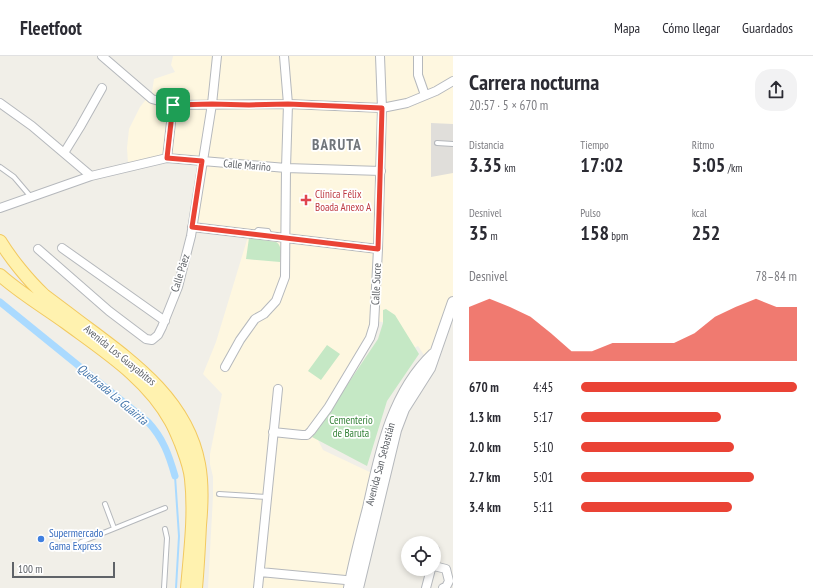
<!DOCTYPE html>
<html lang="es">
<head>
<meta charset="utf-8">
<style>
	body { margin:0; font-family:"PT Sans Narrow",sans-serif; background:#f2f2f3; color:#2b2b33; height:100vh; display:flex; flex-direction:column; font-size:15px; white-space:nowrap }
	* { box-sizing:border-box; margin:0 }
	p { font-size:13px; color:#7c7c81 }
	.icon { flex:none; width:22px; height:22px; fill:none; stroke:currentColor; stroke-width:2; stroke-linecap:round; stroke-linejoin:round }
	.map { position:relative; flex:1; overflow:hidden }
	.details { display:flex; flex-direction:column; background:#fff; width:360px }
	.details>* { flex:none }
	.controls { position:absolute; left:401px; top:480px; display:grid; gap:8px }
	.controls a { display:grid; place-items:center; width:40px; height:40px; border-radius:50%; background:#fff; box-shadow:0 2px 6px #0003; font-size:20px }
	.scale { position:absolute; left:12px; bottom:10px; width:103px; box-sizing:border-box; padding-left:4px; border:2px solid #5f6368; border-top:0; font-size:11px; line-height:14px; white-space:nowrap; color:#5f6368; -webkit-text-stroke:3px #fff; paint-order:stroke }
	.pin { position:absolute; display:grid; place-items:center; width:34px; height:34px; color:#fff; margin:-17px; border-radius:8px; box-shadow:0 2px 6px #0006 }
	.round { display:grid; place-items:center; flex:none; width:42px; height:42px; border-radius:16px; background:#f2f2f3 }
	.summary { display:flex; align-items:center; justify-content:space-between; height:68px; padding:0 16px }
	h1 { font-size:22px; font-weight:600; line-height:30px }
	.stats { display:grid; grid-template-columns:repeat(3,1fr); gap:6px; height:68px; padding:4px 16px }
	.stats div { display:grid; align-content:center }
	.stats b { font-size:20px; font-weight:600 }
	.stats small { font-size:11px; font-weight:400 }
	.stats p { font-size:11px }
	.chart { height:112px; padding:8px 16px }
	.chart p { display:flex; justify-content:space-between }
	.chart svg { width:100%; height:72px; margin-top:4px; fill:#ea4335; opacity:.7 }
	ul { padding:0 16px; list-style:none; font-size:13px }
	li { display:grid; grid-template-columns:64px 48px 1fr; align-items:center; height:30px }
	li i { height:10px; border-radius:5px; background:#ea4335 }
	header { display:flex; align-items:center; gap:24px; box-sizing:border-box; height:56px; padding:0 20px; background:#fff; border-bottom:1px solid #e1e1e2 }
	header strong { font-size:19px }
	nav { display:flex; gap:22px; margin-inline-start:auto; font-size:14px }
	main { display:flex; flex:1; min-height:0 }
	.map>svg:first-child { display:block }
	.commercial { fill:#fef7e0 }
	.industrial { fill:#e0deda }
	.green { fill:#c5e8c5 }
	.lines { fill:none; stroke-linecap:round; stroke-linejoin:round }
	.stream { stroke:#aadaff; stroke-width:2 }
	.canal { stroke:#aadaff; stroke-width:7 }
	.service-casing { stroke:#b5b8bc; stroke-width:6 }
	.minor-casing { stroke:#b5b8bc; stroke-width:10 }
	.tertiary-casing { stroke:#b5b8bc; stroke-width:12 }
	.primary-casing { stroke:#f2c960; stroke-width:14 }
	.service { stroke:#fff; stroke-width:4 }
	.minor { stroke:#fff; stroke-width:8 }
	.tertiary { stroke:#fff; stroke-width:10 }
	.primary { stroke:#fff2af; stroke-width:12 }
	.route-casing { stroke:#fff; stroke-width:8 }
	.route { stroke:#ea4335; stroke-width:5 }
	.health-dot { fill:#e0444e; stroke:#fff; stroke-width:1.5 }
	.shop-dot { fill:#3f7fe0; stroke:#fff; stroke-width:1.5 }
	.labels { text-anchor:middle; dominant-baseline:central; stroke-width:3.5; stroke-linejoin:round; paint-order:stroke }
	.street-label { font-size:11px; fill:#5f6368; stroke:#fff }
	.health-label { font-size:11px; fill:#be3a42; stroke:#fff; text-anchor:start }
	.park-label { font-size:11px; fill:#348238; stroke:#fff }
	.shop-label { font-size:11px; fill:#366cbe; stroke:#fff; text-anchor:start }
	.water-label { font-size:12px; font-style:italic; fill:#4174aa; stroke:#fff }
	.district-label { font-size:15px; font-weight:bold; letter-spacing:1px; fill:#70757a; stroke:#fff }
</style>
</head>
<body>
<header>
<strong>Fleetfoot</strong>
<nav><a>Mapa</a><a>Cómo llegar</a><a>Guardados</a></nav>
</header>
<main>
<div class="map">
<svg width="453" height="532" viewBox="0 0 453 532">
	<rect width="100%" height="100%" fill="#f1efe8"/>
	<!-- commercial -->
	<path class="commercial" d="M173,0H453V249L443,276L426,302L418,290L410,294L389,267L375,265L373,273L313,374L323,394L378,420L350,532H208L213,440V421L210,408V398L222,338L203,318L216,286L250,174L198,166L207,102L165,98L128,107L127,92L129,73L140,51L152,36L154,23L175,16L171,9Z"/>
	<!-- industrial -->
	<path class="industrial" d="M431,67L453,68V117L431,121Z"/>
	<!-- green -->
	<path class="green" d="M249,182L276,186C283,190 280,199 280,206L246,203Z
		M386,253L395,259L419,298L387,345L367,410L312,381L378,283L383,267V254Z
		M327,289L340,298L321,324L308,315Z"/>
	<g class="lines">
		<!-- stream -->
		<path class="stream" d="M175,420L179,480L176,532"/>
		<!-- canal -->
		<path class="canal" d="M0,246L148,366C163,382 169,399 175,420"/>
		<defs>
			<path id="service" d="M437,87L453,88
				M0,111L14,121L31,141
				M254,178L258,174L268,175L270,180
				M219,438L267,441
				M105,448L114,472
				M81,486L165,452
				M164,532L167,482L165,473"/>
			<path id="minor" d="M102,0L152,43L173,49L288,48L382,52L407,47L436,35L453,25
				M418,0V19L425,39
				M0,47L32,70L91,120
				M64,97L80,71L102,32
				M167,102L173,49
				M0,152L91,120L167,102L286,112L381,115
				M192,171L378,193
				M62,192L165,265
				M38,193L109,255L146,283L152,284L158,279L162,271L178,231L191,180L212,48L217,0
				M225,311L240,284L255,263L264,258L276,245L285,221L286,112L288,48L284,0
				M273,376L302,379H307L311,375L328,352L370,282L374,269L378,193L382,52L380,0
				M434,500L435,494
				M434,510L446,513L449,525L446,531L443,532
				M260,516L356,525
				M258,532L278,333
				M426,532L431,513"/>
			<path id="tertiary" d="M349,532C354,505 361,479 368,452C380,398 391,338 433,298
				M358,532L396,374L404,353L430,312L453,246"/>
			<path id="primary" d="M0,185C11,203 29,225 44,239C52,245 60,251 68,257C121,298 186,337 199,408C203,429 202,448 200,469C199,490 198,511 196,532
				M0,219C20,237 44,251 66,267C104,295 148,323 171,366C175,373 178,381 181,388C185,399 190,411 191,423C195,459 190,496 187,532"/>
		</defs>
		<!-- service casing -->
		<use href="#service" class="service-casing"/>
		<!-- minor casing -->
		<use href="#minor" class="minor-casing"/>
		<!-- tertiary casing -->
		<use href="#tertiary" class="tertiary-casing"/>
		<!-- primary casing -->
		<use href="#primary" class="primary-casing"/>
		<!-- service -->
		<use href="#service" class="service"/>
		<!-- minor -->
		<use href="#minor" class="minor"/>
		<!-- tertiary -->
		<use href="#tertiary" class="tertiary"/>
		<!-- primary -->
		<use href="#primary" class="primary"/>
	</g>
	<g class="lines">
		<defs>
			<path id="route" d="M212,48L249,49L288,48L382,52L378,193L192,171L202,105L167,102L173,49Z"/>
		</defs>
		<!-- route casing -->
		<use href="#route" class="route-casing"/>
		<!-- route -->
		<use href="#route" class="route"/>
	</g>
	<!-- markers -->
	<path class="health-dot" d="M304 138h4v4h4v4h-4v4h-4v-4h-4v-4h4z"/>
	<circle class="shop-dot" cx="41" cy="483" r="4"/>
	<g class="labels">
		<!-- street labels -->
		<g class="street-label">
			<text transform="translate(247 109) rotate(5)">Calle Mariño</text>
			<text transform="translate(180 217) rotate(-73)">Calle Páez</text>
			<text transform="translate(376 228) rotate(-87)">Calle Sucre</text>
			<text transform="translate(120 299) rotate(39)">Avenida Los Guayabitos</text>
			<text transform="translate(380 408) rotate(-75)">Avenida San Sebastián</text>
		</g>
		<!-- health labels -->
		<g class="health-label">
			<text x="315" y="138">Clínica Félix<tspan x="315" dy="13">Boada Anexo A</tspan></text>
		</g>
		<!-- park labels -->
		<g class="park-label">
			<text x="351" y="364">Cementerio<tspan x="351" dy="13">de Baruta</tspan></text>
		</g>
		<!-- shop labels -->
		<g class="shop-label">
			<text x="49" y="477">Supermercado<tspan x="49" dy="13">Gama Express</tspan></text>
		</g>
		<!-- water labels -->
		<g class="water-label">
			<text transform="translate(113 338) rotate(40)">Quebrada La Guairita</text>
		</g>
		<!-- district labels -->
		<g class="district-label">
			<text x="337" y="88">BARUTA</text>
		</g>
	</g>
</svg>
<div class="controls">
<a><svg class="icon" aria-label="locate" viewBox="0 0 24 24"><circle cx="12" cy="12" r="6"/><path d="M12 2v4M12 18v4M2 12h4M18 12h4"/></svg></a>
</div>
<div class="scale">100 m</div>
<div class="pin" style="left:173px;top:49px;background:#1e9e55"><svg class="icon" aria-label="arrive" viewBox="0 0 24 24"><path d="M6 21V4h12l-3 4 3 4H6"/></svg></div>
</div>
<section class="details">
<div class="summary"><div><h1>Carrera nocturna</h1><p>20:57 · 5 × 670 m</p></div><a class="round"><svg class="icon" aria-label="share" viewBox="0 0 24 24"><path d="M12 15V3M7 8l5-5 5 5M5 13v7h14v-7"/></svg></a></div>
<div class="stats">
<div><p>Distancia</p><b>3.35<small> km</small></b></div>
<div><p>Tiempo</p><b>17:02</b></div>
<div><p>Ritmo</p><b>5:05<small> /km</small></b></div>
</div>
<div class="stats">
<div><p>Desnivel</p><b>35<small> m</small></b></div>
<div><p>Pulso</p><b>158<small> bpm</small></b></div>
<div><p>kcal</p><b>252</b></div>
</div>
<div class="chart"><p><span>Desnivel</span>78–84 m</p>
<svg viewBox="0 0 160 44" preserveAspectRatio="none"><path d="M0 44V11L10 6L20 11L30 17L40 27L50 38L60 38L70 33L80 33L90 33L100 33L110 27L120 17L130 11L140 6L150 11L160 11V44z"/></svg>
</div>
<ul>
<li><b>670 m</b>4:45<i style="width:100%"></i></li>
<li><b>1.3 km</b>5:17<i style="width:65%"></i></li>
<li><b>2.0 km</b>5:10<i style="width:71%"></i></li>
<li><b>2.7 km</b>5:01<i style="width:80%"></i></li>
<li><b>3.4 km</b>5:11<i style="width:70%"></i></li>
</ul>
</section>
</main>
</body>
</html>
